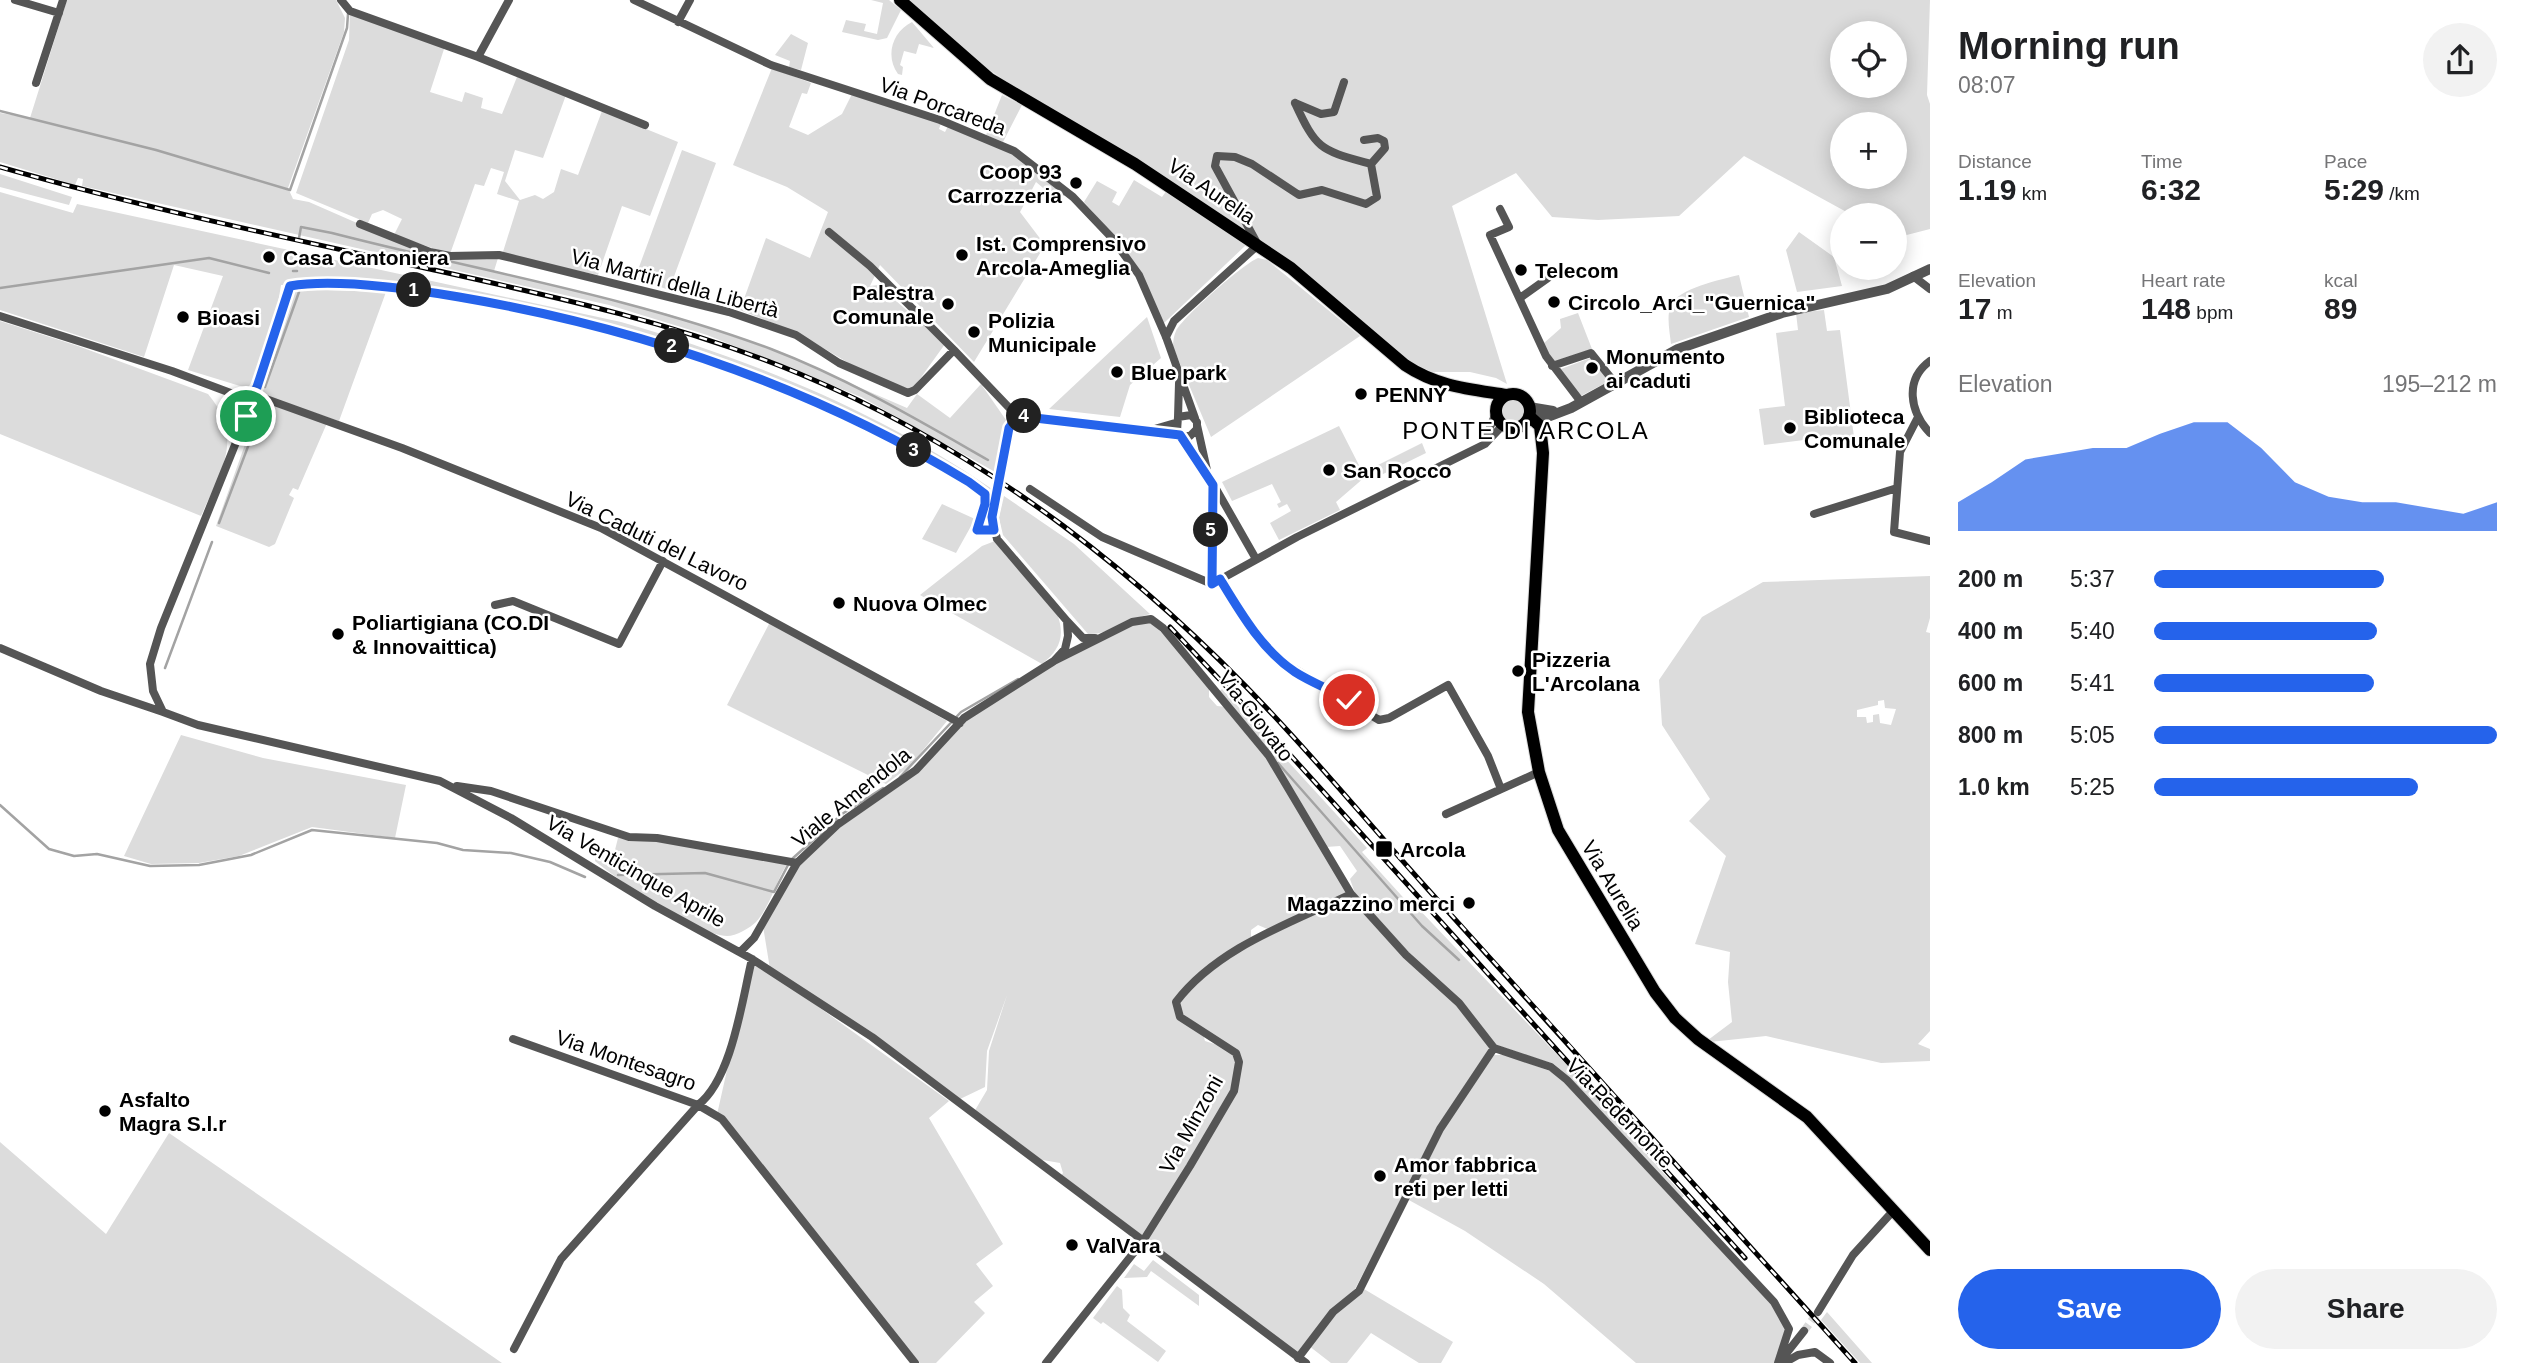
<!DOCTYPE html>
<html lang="en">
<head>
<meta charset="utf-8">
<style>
	body { margin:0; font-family:Arial,sans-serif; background:#f2f2f2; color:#202124; height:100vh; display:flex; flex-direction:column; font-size:26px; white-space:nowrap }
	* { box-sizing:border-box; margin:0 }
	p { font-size:23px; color:#757577 }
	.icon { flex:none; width:38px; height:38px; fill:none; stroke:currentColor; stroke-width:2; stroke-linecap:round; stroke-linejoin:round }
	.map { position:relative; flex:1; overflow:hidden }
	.side { display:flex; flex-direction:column; background:#fff; width:595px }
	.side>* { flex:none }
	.controls { position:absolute; left:1830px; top:21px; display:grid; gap:14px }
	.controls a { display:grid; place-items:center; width:77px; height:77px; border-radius:50%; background:#fff; box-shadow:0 4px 18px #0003; font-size:35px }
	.pin { position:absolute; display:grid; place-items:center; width:60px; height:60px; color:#fff; margin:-30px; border:4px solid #fff; border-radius:50%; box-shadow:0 2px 7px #0007 }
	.km { position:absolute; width:35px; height:35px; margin:-18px; border-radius:50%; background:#222; color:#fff; font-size:19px; line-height:35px; text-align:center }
	.round { display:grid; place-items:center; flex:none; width:74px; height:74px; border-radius:37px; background:#f2f2f2 }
	.head { display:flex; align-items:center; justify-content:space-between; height:119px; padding:0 28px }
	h1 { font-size:38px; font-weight:700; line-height:52px }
	.metrics { display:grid; grid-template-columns:repeat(3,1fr); gap:10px; height:119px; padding:7px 28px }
	.metrics div { display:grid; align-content:center }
	.metrics b { font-size:30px; font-weight:700 }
	.metrics small { font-size:19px; font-weight:400 }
	.metrics p { font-size:19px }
	.chart { height:196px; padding:14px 28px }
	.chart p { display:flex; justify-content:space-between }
	.chart svg { width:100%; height:126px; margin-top:7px; fill:#2563eb; opacity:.7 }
	.cta { display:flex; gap:14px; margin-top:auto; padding:14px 28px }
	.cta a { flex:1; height:80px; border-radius:42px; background:#2563eb; color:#fff; font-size:28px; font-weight:700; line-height:80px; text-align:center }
	.cta a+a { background:#f2f2f2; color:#202124 }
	ul { padding:0 28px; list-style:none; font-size:23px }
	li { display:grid; grid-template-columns:112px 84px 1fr; align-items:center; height:52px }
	li i { height:18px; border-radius:9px; background:#2563eb }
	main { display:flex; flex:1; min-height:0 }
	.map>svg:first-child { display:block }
	.green { fill:#dcdcdc; fill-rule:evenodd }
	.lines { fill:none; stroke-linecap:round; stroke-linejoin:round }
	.stream { stroke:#a3a3a3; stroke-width:2.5 }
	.minor-tunnel { stroke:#d9d9d9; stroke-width:8; stroke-dasharray:8 4; stroke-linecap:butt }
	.primary-casing { stroke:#dbdbdb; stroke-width:14 }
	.minor { stroke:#555; stroke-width:8 }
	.tertiary { stroke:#555; stroke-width:10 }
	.primary { stroke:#000; stroke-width:12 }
	.rail-casing { stroke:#000; stroke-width:5 }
	.rail { stroke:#fff; stroke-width:2.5; stroke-dasharray:8; stroke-linecap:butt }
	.route-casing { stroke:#fff; stroke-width:14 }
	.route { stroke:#2563eb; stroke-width:9 }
	.poi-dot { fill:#000; stroke:#fff; stroke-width:2.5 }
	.labels { text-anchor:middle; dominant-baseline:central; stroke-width:5; stroke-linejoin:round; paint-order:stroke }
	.street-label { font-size:21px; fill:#000; stroke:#fff }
	.poi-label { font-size:21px; font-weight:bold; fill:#000; stroke:#fff; text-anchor:start }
	.quarter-label { font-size:24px; letter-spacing:2px; fill:#000; stroke:#fff }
</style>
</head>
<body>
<main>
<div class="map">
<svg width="1930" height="1363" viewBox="0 0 1930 1363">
	<rect width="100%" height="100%" fill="#fff"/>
	<!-- green -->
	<path class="green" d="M67,0H336L345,18L344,32L288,188L293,199L309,202L430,255L498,258L494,271L668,314L773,350L907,408L917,394L950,418L981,384L1006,420L997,473L861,397L707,335L609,305L82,186L83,179L78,178L75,185L0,162V113L30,118Z
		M871,0H889L901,10L887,38L878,40L842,32L846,20L866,24L864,31L877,34L883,3Z
		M909,0H1930L1927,95L1930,104V229L1895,238V215H1852L1744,156L1679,216L1598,220L1552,217L1516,173L1452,206L1507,384L1496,378L1470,372H1429L1399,355L1350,309L1260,241L1162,175L1017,89L977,61ZM1843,33H1895V86H1843ZM1843,124H1895V177H1843Z
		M350,11L445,46L430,92L462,102L465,92L483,98L481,108L502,114L517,77L566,95L543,158L515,150L505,181L520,200L535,195L543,199L554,192L561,169L578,175L602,111L678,142L650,216L622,206L598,275L502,255L519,201L497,194L504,172L491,168L484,186L475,184L450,254L394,235L402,219L383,210L372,214L368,223L296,193L349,40Z
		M912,22L934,48L919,44L916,54L904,51L900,65L903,67L902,75L898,74C885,56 892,32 912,22Z
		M791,34L808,43L801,70L789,67L790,61L775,55Z
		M772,68L811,83L807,94L802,93L789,127L808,135L842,114L852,94L941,123L939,129L945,132L948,126L1013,153L1067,195L1055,198L1036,182L1020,212L1045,245L974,362L880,265L870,286L878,285L945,344L912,390L869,375L796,332L740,310L766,238L810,258L828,212L787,187L733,165Z
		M1002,95L1022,105L1003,142L986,135Z
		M682,150L716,163L669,290L635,278Z
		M0,174L72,197L69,205L0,187Z
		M1134,180L1162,197L1167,190L1246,245L1164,323L1106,227L1084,202L1097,181L1117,192L1112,202L1119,206Z
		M0,192L73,213L77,204L621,322C752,360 880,412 992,489L988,526H979L987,494C937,462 888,432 835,406C679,331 454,275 281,285L276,316L253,390L188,370L223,276L174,265L144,357L0,310Z
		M1799,232L1834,257L1842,286L1797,292L1786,250Z
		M1258,258L1267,260L1360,336L1211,437L1173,347C1173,341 1174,335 1176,331C1183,317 1243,264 1258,258Z
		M1739,275L1749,317L1671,344C1670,333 1666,316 1671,305C1677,289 1722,279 1739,275Z
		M295,289L386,292L339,421L259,394L289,293Z
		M1824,310L1827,331L1840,330L1854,437L1829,440L1828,437L1764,445L1759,409L1785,406L1776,333L1798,330L1796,313Z
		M1578,313L1592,349L1554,364L1544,343L1561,328L1560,319Z
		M1147,317L1161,358L1130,385L1120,417L1049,409Z
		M0,321L78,346L208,394C245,438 221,470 201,516L0,434Z
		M1593,357L1611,380L1579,397L1558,370Z
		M1496 411a17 17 0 1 1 34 0a17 17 0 1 1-34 0Z
		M266,402L327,423L298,490L293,488L289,495L294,498L275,544L269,547L216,526L258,408Z
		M1339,426L1365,477L1336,502L1340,510L1279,540L1270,523L1291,511L1287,504L1279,508L1277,504L1281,502L1272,484L1232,501L1222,482Z
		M1422,443L1426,453L1377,477L1372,468Z
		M1004,496L1074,544L1150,614C1129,619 1109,635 1088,634L1003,535L999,518Z
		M942,504L975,519L956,553L922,539Z
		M995,541L1058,616C1065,638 1059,650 1042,664L920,595L982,546Z
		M1930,576V618L1926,632L1930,633V1031L1918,1044L1930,1049V1061L1881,1063L1766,1036L1710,1042L1708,1040L1732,1022L1728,982L1730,952L1695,944L1726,856L1689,821L1710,799L1662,725L1659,680L1702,617L1763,582ZM1884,700L1885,708L1896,709L1891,725L1880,723L1879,714L1873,715V722L1867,723L1866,717H1857V710L1878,705V701Z
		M1150,620L1209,685V697L1217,706L1227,707L1268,757L1350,893L1272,931L1258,925L1251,930V939L1175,1002L1179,1018L1203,1034L1205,1041L1227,1048L1238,1062L1233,1090L1142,1239L1060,1177L1063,1173L1060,1163L1037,1159L974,1112L987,1090L989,1051L1007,995L987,1051L985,1087L958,1100L770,969L763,926L798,864L825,838L898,787L965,719L1054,662L1132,623Z
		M770,622L947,721L910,766L886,784L727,705Z
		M1222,689L1367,848L1362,852L1410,905L1413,903L1567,1065L1684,1196L1680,1199L1561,1070L1554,1064L1496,1045L1356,896L1350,879L1357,871L1340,846L1326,847L1299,801L1218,692Z
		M181,735L263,758L406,785L395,838L312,827L239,856L199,863L151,864L124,856Z
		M618,838L657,840L787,864C776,881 770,907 756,922C750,928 736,936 727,936C699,936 618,880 595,861L596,854L613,858Z
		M1351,895L1459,1004L1493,1048L1438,1128L1355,1289L1298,1354L1145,1241L1235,1091L1237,1052L1181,1016L1178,1003C1219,948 1291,924 1351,895Z
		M752,959L949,1101L929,1118L1003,1244L976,1264L993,1286L974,1302L985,1313L936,1363H920L716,1119Z
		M1492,1055H1507L1555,1073L1772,1304L1786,1329L1775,1363H1636L1544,1284L1465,1231L1407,1199L1441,1130Z
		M169,1133L502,1363H0V1142L106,1234Z
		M1153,1260L1199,1295V1306L1151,1271L1147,1277L1124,1278L1134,1264L1144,1271Z
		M1117,1286L1122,1290L1123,1308L1130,1315L1127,1321L1166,1351L1158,1362L1103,1322L1101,1324L1093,1318Z
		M1364,1289L1453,1342L1441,1363H1419L1371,1333L1347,1363H1331L1309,1346L1334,1314Z
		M1827,1312L1872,1363H1860L1821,1320Z"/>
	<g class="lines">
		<!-- stream -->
		<path class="stream" d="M0,111L156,150L290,190L347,28L348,14
			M299,238L301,227L332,233C479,271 629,296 771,349C847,378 918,420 988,460
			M293,271H297
			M0,288L209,258L269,273
			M265,387L299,292
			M219,523L263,407
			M165,668L212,542
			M1278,763L1422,926L1459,960
			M900,777L961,712L1018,679
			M0,805L49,849L74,856L97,854L150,866L199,865L251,855L312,830L437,843L463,850L511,853L550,862L585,877
			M792,859L842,814L883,788
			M618,875L705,873L774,892L788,865"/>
		<!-- minor-tunnel -->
		<path class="minor-tunnel" d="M1804,1331L1818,1312"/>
		<defs>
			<path id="primary" d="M900,0L990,79L1135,164L1291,268L1405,365C1438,387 1470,389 1507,395
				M1496 411a17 17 0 1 1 34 0a17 17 0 1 1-34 0Z
				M1529,416L1540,426L1543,453L1528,712L1539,772L1558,830L1655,992L1675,1018L1698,1039L1807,1117L1930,1250"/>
		</defs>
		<!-- primary casing -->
		<use href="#primary" class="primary-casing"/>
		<!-- minor -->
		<path class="minor" d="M15,0L59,13
			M341,0L350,11L478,57L645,125
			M634,0L771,65L940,120L1014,151L1073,197L1112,238L1139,275L1166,337L1195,418
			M678,22L690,0
			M478,57L509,0
			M36,83L63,0
			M1295,103L1321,114L1334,112L1344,82
			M1364,140L1378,138L1384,141L1385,148L1371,164
			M1500,209L1509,227L1490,235L1546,356L1581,402
			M360,224L430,252L450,256L499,255L729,312L796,335L839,363L908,393L915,390L954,350L1018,417
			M829,232L870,266L954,350
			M1913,276L1930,289
			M1520,298L1548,278
			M0,316L172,371L236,395L246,403
			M1166,337L1174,321L1258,245L1215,166L1217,156L1235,157L1252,164L1299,195L1322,190L1366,204L1377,197L1371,164C1321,150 1317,151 1295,103
			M1930,361C1904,380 1910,412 1930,433
			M1552,366L1591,353L1615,383
			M246,403L239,435L161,628L150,664L153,691L163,712L198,725L440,781L511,818L655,906L752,959L872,1037L1306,1363
			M246,403L257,387L290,286C341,278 409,289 459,297C640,328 811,386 969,482L985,494V504L977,529L994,530
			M246,403L266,399L402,448L601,528L960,723
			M1018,417L1180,434
			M1178,417L1179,383
			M1917,419L1900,452L1894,532L1930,541
			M1197,425L1207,470
			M1151,430L1175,423
			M1182,436H1190L1197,429V422L1191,415L1178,417L1177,431L1207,473L1256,559
			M1485,439L1496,413
			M1030,489L1102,537L1212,584
			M1814,514L1897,488
			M1220,579L1249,624L1280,660L1379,720L1389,718L1448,685L1488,756L1501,789
			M1212,584L1297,537L1485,444L1503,425
			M1212,584L1211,497L1213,485
			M495,605L513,601L619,644L663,561
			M1067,621L1083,638H1095
			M0,648L101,691L163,712
			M1054,661L1132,622L1151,619L1163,628L1269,756L1351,894L1406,955L1459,1003L1494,1048L1551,1067L1567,1080L1774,1302L1789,1329L1778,1363
			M457,786L491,791L629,837L657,838L797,863
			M1446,814L1539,772
			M740,952L754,938L797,863L837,825L916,770L964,718L1054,661L1065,649L1068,636L1067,621L997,539L992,517L1009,428L1018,417
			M513,1039L698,1105C732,1079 742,1000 752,959
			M1818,1312L1853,1255L1894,1210
			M514,1349L561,1259L698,1105L722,1119L915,1363
			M1785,1355L1804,1331
			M1298,1358L1333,1312L1359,1291L1440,1129L1494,1048
			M1046,1363L1143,1241L1190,1166L1234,1091L1239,1062L1236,1053L1180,1017L1176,1002C1218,947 1291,923 1351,894
			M1784,1363L1798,1355L1815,1352L1830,1363"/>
		<!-- tertiary -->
		<path class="tertiary" d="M1529,407L1553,411
			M1529,416H1550L1571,408L1678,349L1782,313L1887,289L1930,269"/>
		<!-- primary -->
		<use href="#primary" class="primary"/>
		<defs>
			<path id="rail" d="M0,167C140,207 282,237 425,268C552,296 678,323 800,374C987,452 1151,581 1287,730C1334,781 1378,834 1424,885C1569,1044 1711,1204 1855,1363
				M1170,627L1274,737L1745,1258"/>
		</defs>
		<!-- rail casing -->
		<use href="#rail" class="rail-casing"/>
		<!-- rail -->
		<use href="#rail" class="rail"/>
	</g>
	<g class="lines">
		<defs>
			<path id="route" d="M246,416V403L257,387L290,286C337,278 411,289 459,297C641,328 811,386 969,482L985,494V504L977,530H994L992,517L1009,428L1018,416L1180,435L1213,485L1212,584L1220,579C1240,612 1262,650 1295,672C1312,683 1332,690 1349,700"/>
		</defs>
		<!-- route casing -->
		<use href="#route" class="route-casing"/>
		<!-- route -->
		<use href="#route" class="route"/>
	</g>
	<!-- markers -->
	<g class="poi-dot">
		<circle cx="1076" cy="183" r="7"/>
		<circle cx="962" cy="255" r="7"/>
		<circle cx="269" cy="257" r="7"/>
		<circle cx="1521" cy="270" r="7"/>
		<circle cx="1554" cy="302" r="7"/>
		<circle cx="948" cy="304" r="7"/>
		<circle cx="183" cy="317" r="7"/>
		<circle cx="974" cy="332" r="7"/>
		<circle cx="1592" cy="368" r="7"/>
		<circle cx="1117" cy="372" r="7"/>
		<circle cx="1361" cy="394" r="7"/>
		<circle cx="1790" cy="428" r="7"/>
		<circle cx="1329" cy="470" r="7"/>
		<circle cx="839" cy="603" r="7"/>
		<circle cx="338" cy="634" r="7"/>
		<circle cx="1518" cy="671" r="7"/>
		<rect x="1375" y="840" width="18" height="18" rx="3.5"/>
		<circle cx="1469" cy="903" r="7"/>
		<circle cx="105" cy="1111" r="7"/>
		<circle cx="1380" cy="1176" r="7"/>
		<circle cx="1072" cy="1245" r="7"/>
	</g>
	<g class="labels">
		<!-- street labels -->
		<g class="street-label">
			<text transform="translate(943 106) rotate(20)">Via Porcareda</text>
			<text transform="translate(1212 191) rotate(34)">Via Aurelia</text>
			<text transform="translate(675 283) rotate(15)">Via Martiri della Libertà</text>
			<text transform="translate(657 541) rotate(26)">Via Caduti del Lavoro</text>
			<text transform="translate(1256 716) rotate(52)">Via Giovato</text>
			<text transform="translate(851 797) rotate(-39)">Viale Amendola</text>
			<text transform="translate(636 871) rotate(30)">Via Venticinque Aprile</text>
			<text transform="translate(1613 885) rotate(59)">Via Aurelia</text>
			<text transform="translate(626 1060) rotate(19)">Via Montesagro</text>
			<text transform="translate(1620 1113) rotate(46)">Via Pedemonte</text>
			<text transform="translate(1191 1124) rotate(-61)">Via Minzoni</text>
		</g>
		<!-- poi labels -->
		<g class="poi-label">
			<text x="1062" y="171" text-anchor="end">Coop 93<tspan x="1062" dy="24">Carrozzeria</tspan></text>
			<text x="976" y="243">Ist. Comprensivo<tspan x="976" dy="24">Arcola-Ameglia</tspan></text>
			<text x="283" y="257">Casa Cantoniera</text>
			<text x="1535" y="270">Telecom</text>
			<text x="934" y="292" text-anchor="end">Palestra<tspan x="934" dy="24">Comunale</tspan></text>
			<text x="1568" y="302">Circolo_Arci_"Guernica"</text>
			<text x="197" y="317">Bioasi</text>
			<text x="988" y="320">Polizia<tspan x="988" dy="24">Municipale</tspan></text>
			<text x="1606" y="356">Monumento<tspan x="1606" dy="24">ai caduti</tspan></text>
			<text x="1131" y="372">Blue park</text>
			<text x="1375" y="394">PENNY</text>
			<text x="1804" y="416">Biblioteca<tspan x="1804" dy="24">Comunale</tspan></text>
			<text x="1343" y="470">San Rocco</text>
			<text x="853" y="603">Nuova Olmec</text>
			<text x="352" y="622">Poliartigiana (CO.DI<tspan x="352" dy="24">&amp; Innovaittica)</tspan></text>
			<text x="1532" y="659">Pizzeria<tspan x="1532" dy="24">L'Arcolana</tspan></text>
			<text x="1400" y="849">Arcola</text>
			<text x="1455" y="903" text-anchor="end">Magazzino merci</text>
			<text x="119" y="1099">Asfalto<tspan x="119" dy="24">Magra S.l.r</tspan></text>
			<text x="1394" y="1164">Amor fabbrica<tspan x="1394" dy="24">reti per letti</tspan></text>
			<text x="1086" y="1245">ValVara</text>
		</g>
		<!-- quarter labels -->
		<g class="quarter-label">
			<text x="1526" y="430">PONTE DI ARCOLA</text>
		</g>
	</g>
</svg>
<div class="controls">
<a><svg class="icon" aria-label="locate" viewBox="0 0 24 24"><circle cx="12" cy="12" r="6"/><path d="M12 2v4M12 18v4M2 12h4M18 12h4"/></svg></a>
<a>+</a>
<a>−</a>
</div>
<div class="pin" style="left:246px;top:416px;background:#1e9e55"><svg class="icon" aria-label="arrive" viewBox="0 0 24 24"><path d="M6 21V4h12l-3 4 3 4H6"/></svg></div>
<div class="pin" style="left:1349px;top:700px;background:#d93025"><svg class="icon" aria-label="check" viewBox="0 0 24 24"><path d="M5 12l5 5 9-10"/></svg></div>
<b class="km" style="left:414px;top:290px">1</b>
<b class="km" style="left:672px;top:346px">2</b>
<b class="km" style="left:914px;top:450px">3</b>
<b class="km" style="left:1024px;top:416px">4</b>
<b class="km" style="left:1211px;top:530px">5</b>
</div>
<section class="side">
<div class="head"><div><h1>Morning run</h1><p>08:07</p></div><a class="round"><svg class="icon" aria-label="share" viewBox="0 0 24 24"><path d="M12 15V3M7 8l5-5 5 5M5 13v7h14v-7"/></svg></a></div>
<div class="metrics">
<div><p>Distance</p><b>1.19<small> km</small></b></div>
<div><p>Time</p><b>6:32</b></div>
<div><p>Pace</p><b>5:29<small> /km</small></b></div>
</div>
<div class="metrics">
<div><p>Elevation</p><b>17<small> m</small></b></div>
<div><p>Heart rate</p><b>148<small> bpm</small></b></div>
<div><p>kcal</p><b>89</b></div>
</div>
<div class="chart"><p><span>Elevation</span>195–212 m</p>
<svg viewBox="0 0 160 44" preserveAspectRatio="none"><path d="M0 44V34L10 27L20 19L30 17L40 15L50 15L60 10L70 6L80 6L90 15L100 27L110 32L120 34L130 34L140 36L150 38L160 34V44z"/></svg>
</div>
<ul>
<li><b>200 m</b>5:37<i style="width:67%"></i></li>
<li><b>400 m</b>5:40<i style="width:65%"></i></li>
<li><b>600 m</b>5:41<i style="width:64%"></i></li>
<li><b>800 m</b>5:05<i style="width:100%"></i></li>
<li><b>1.0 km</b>5:25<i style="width:77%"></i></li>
</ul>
<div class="cta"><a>Save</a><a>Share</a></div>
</section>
</main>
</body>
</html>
